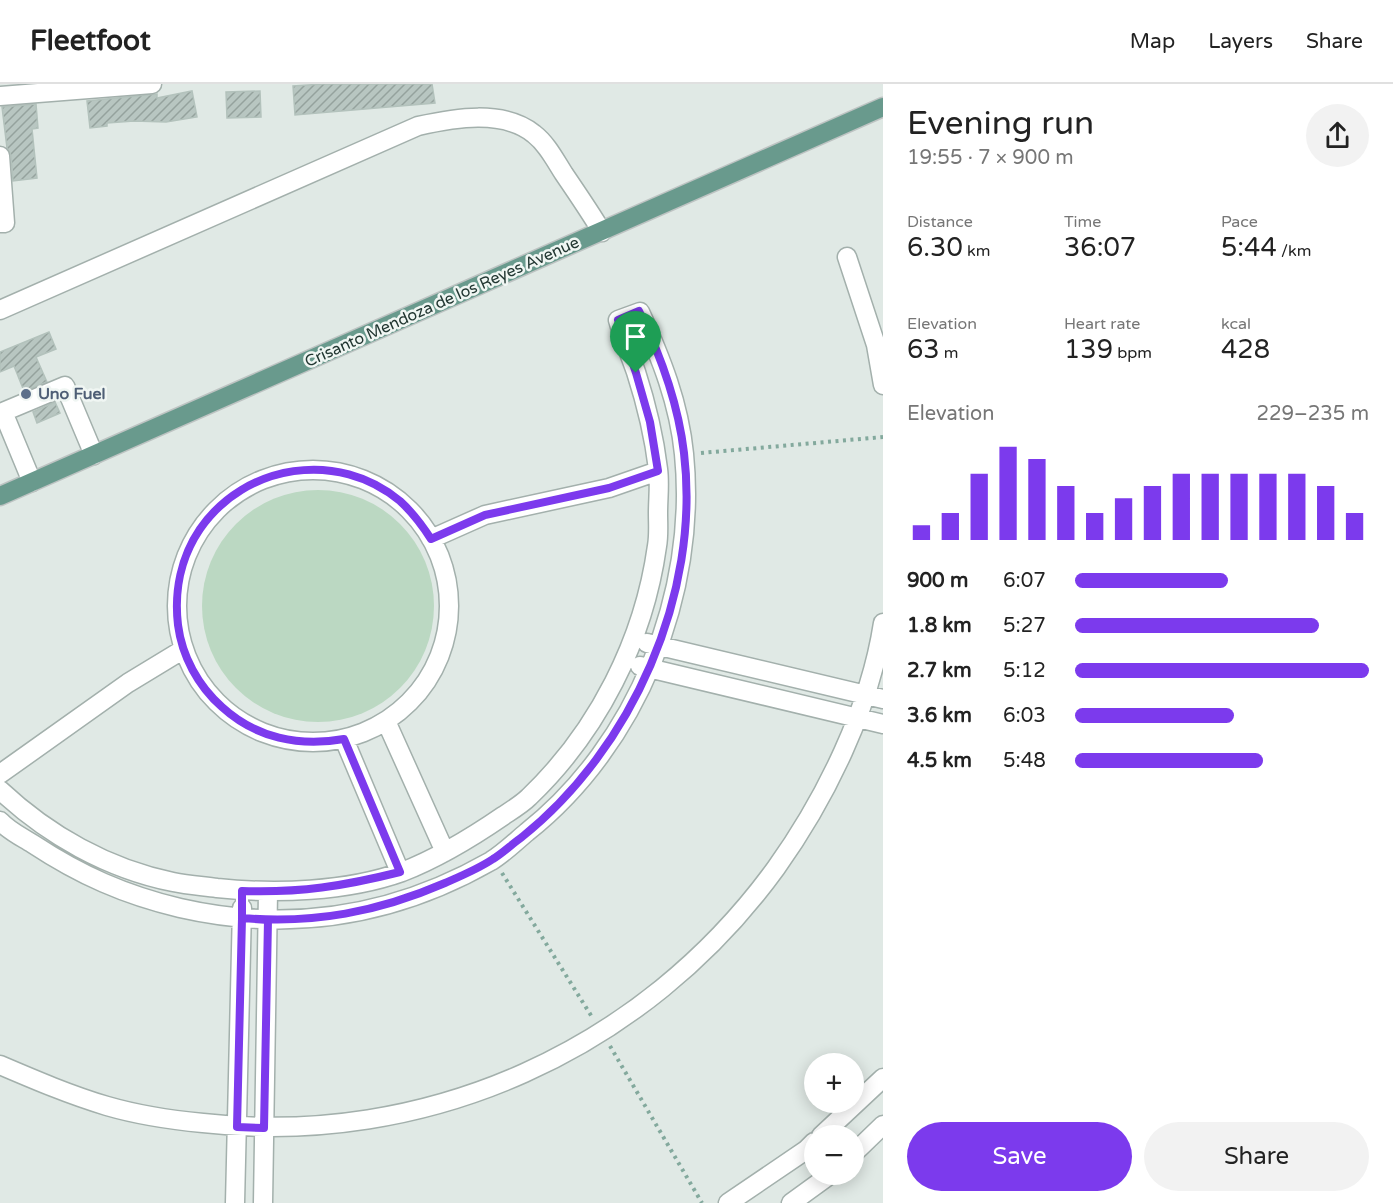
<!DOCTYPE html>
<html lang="en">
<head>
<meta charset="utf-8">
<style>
	body { margin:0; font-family:"Varela Round",sans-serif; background:#f2f2f2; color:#222; height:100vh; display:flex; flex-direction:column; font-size:22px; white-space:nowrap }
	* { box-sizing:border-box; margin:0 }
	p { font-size:20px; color:#767676 }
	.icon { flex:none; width:33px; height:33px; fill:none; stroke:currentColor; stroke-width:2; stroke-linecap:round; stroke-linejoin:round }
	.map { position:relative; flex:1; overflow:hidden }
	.details { display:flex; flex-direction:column; background:#fff; width:510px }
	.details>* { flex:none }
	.tools { position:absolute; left:804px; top:969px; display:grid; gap:12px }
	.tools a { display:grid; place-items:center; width:60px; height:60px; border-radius:50%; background:#fff; box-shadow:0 3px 15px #0003; font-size:30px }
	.pin { position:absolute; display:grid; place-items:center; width:51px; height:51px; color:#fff; margin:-62px -26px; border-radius:50% 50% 50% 0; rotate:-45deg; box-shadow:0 0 6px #0007 }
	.pin .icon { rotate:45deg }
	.round { display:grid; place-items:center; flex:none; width:63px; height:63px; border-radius:32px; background:#f2f2f2 }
	.overview { display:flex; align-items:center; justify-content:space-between; height:102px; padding:0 24px }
	h1 { font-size:33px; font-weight:600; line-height:45px }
	.metrics { display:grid; grid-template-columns:repeat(3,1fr); gap:9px; height:102px; padding:6px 24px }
	.metrics div { display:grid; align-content:center }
	.metrics b { font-size:26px; font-weight:600 }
	.metrics small { font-size:16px; font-weight:400 }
	.metrics p { font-size:16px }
	.chart { height:168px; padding:12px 24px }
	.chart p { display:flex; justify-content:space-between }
	.chart svg { width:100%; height:108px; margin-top:6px; stroke:#7c3aed; stroke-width:6 }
	.action { display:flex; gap:12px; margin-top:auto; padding:12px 24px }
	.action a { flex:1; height:69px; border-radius:36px; background:#7c3aed; color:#fff; font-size:24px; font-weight:600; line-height:69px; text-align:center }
	.action a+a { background:#f2f2f2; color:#222 }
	ul { padding:0 24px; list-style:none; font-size:20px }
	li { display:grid; grid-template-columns:96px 72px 1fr; align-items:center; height:45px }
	li i { height:15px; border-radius:8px; background:#7c3aed }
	header { display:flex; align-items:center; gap:36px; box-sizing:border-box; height:84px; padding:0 30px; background:#fff; border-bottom:2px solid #e0e0e0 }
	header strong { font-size:28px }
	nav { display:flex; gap:33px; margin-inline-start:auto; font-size:21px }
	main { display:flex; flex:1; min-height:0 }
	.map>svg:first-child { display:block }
	.park { fill:#bbd8c2 }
	.building { fill:url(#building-hatch); stroke:#b3c2bc; stroke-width:1.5 }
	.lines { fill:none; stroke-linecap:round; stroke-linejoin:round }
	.minor-casing { stroke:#a3b0ac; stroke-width:21 }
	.major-casing { stroke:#bdc3c2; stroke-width:21 }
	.path { stroke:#83a99d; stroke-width:4; stroke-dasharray:3 4.5; stroke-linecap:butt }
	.minor { stroke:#fff; stroke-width:18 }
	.major { stroke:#699a8d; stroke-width:18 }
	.route-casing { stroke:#fff; stroke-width:12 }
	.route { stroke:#7c3aed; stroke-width:8 }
	.service-dot { fill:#5c6f8a; stroke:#f0f6f3; stroke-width:2 }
	.labels { text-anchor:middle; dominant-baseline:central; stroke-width:5; stroke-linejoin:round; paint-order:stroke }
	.street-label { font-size:16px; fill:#223732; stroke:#f0f6f3 }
	.service-label { font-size:16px; font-weight:bold; fill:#4e5e75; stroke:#f0f6f3; text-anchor:start }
</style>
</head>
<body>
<header>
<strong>Fleetfoot</strong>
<nav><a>Map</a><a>Layers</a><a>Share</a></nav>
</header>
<main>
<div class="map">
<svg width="883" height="1119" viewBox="0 0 883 1119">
	<defs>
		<pattern id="building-hatch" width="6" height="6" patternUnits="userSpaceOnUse" patternTransform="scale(1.5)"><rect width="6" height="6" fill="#b8c6c1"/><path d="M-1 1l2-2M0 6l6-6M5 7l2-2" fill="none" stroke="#95a29d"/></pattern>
	</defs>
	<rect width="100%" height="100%" fill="#e0e9e5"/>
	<!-- park -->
	<path class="park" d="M202 522a116 116 0 1 1 232 0a116 116 0 1 1-232 0Z"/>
	<!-- building -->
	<path class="building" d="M323,0H432L435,19L295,31L293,2Z
		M192,7L197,33L166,38L134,37L107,39V42L90,44L87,17L157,10V14Z
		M260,7L261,33L227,34L226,8Z
		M36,20L38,44L32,45L37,94L13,97L11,71L7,64L2,23Z
		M49,248L56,265L36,273L47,298L24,307L14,282L0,288V268Z
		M55,318L60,329L37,339L33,328Z"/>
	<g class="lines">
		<defs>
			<path id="minor" d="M0,12L152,0
				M0,72L5,139H0
				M847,173L876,261L883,301
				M0,226L418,42C454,34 503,25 534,50C547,60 555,76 564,90C577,109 590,128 602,148
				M177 522a136 136 0 1 1 272 0a136 136 0 1 1-272 0Z
				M32,398L3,328L65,302L94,371
				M431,455L485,431L609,404L658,387
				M647,559L883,615
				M640,582L883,640
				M386,637L445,768
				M344,655L400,788
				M0,690L128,599L184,565
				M0,706C48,751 108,785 173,798C187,801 202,802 217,804C275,810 346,808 402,788C438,774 471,754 503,732C512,726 522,720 529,713C598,647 644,556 657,462C659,451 658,440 658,429C658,414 660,399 658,385C654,352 646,319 636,288C630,271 623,254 618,236L640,228C661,274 679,319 684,370C698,509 637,661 527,748C515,758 504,769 491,777C393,833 290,849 180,824C125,811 80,791 33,760C22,753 9,747 0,737
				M0,981C35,996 70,1011 107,1022C138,1031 171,1036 203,1039C427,1064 644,966 776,784C826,714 870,624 883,539
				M821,1052L883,994
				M854,1069L883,1041
				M235,1119L242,824
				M263,1119L268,808
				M728,1119L806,1066L814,1058
				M791,1119L831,1090"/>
			<path id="major" d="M0,412L883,23"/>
		</defs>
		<!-- minor casing -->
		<use href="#minor" class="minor-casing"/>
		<!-- major casing -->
		<use href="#major" class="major-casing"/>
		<!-- path -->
		<path class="path" d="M701,369L883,353
			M502,789L592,933
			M610,962L702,1119"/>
		<!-- minor -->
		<use href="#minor" class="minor"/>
		<!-- major -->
		<use href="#major" class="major"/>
	</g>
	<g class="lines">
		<defs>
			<path id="route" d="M636,289L650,338L658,387L609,404L485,431L431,455C422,441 412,428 400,417C338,365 245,380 200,445C181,473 174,507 178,541C182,572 198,602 222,623C256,654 299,663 344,655L400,788C344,802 300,809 242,807V834L268,836L264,1044L237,1043L242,834C314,840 378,828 445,799C461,792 478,785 493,775C503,769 512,760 522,753C632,665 701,510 684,369C678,318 661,272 639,227L618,236L636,289"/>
		</defs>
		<!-- route casing -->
		<use href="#route" class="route-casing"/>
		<!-- route -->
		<use href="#route" class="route"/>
	</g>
	<!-- markers -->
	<circle class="service-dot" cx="26" cy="310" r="6"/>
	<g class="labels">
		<!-- street labels -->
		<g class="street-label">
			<text transform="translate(442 218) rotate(-24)">Crisanto Mendoza de los Reyes Avenue</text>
		</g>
		<!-- service labels -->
		<g class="service-label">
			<text x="38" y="310">Uno Fuel</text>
		</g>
	</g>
</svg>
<div class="tools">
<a>+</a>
<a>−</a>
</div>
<div class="pin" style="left:636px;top:289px;background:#1e9e55"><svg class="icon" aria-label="arrive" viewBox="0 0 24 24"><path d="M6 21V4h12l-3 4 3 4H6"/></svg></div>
</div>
<section class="details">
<div class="overview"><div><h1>Evening run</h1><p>19:55 · 7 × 900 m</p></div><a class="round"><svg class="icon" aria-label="share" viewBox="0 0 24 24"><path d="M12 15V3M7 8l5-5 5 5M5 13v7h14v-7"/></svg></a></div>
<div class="metrics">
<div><p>Distance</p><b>6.30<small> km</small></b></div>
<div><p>Time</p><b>36:07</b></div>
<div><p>Pace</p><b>5:44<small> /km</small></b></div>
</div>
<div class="metrics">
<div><p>Elevation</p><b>63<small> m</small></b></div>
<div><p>Heart rate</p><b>139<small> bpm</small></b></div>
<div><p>kcal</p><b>428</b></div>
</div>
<div class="chart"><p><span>Elevation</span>229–235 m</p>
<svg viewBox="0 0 160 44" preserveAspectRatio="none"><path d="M5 44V38M15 44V33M25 44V17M35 44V6M45 44V11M55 44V22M65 44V33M75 44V27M85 44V22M95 44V17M105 44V17M115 44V17M125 44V17M135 44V17M145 44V22M155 44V33"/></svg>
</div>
<ul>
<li><b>900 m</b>6:07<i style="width:52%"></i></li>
<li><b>1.8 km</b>5:27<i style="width:83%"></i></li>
<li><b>2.7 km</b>5:12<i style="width:100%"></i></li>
<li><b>3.6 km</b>6:03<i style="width:54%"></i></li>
<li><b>4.5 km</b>5:48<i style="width:64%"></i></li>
</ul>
<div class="action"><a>Save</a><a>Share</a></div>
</section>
</main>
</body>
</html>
